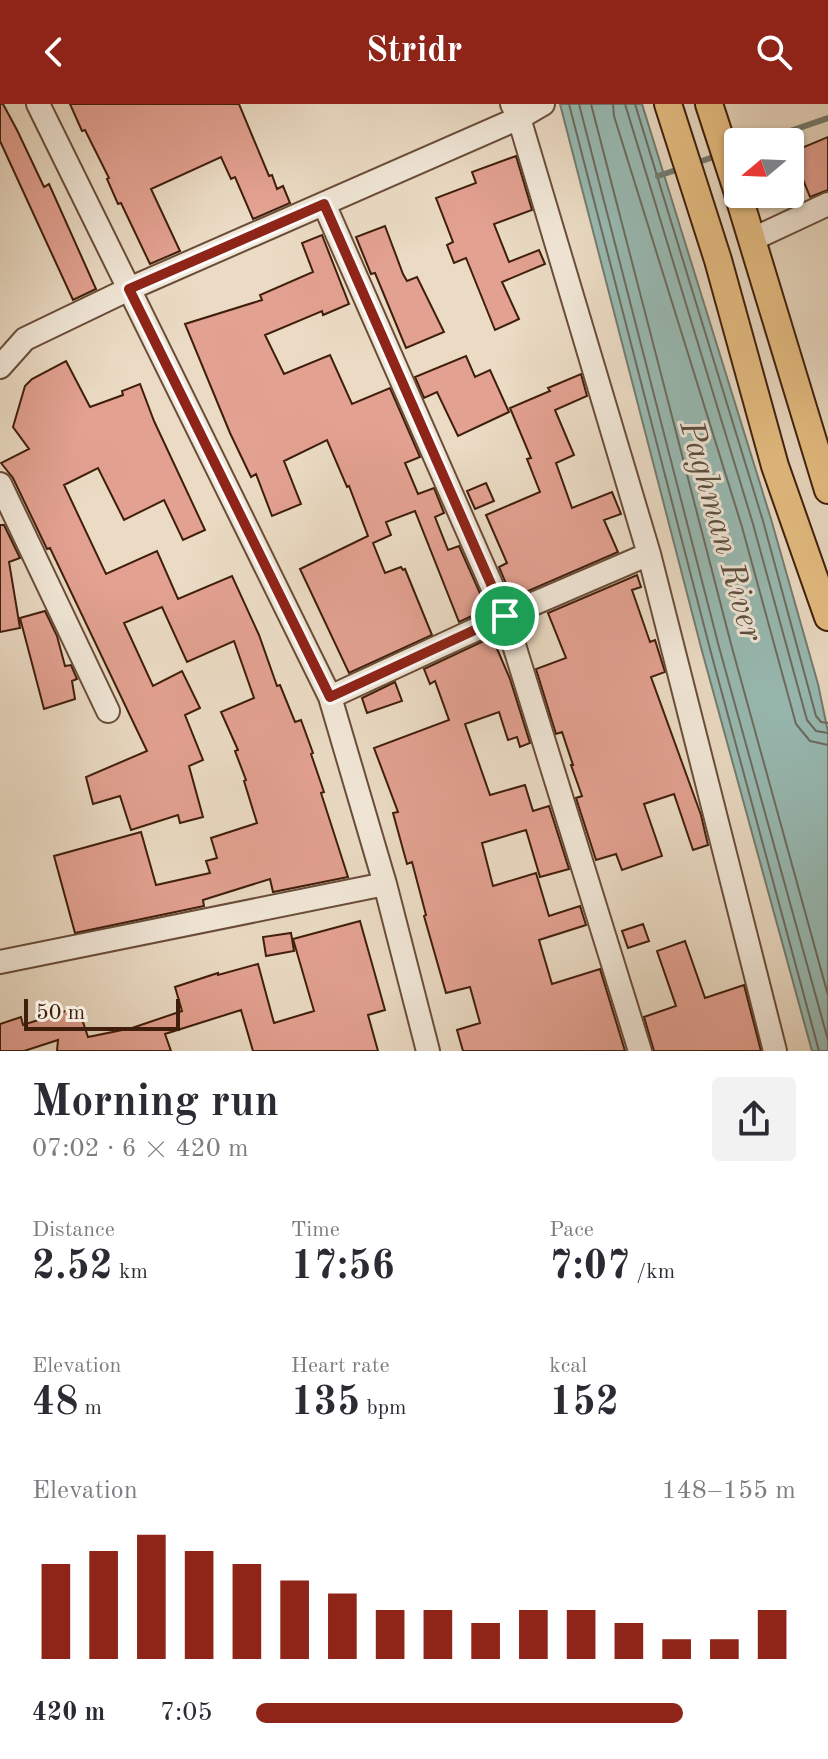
<!DOCTYPE html>
<html lang="en">
<head>
<meta charset="utf-8">
<style>
	body { margin:0; font-family:"Old Standard TT",serif; background:#f2f2f3; color:#2b2b33; height:100vh; display:flex; flex-direction:column; font-size:30px; white-space:nowrap }
	* { box-sizing:border-box; margin:0 }
	p { font-size:26px; color:#7c7c81 }
	.icon { flex:none; width:44px; height:44px; fill:none; stroke:currentColor; stroke-width:2; stroke-linecap:round; stroke-linejoin:round }
	.map { position:relative; height:947px; overflow:hidden }
	.sheet { display:flex; flex-direction:column; background:#fff; flex:1 }
	.sheet>* { flex:none }
	.needle { width:52px; rotate:251deg }
	.tools { position:absolute; left:724px; top:24px; display:grid; gap:16px }
	.tools a { display:grid; place-items:center; width:80px; height:80px; border-radius:8px; background:#fff; box-shadow:0 2px 6px #0004; font-size:40px }
	.scale { position:absolute; left:24px; bottom:20px; width:156px; box-sizing:border-box; padding-left:8px; border:4px solid #3f1e0b; border-top:0; font-size:22px; line-height:28px; white-space:nowrap; color:#3f1e0b; -webkit-text-stroke:6px #f2e8d9; paint-order:stroke }
	.pin { position:absolute; display:grid; place-items:center; width:68px; height:68px; color:#fff; margin:-34px; border:4px solid #fff; border-radius:50%; box-shadow:0 2px 8px #0007 }
	.round { display:grid; place-items:center; flex:none; width:84px; height:84px; border-radius:8px; background:#f2f2f3 }
	.summary { display:flex; align-items:center; justify-content:space-between; height:136px; padding:0 32px }
	h1 { font-size:44px; font-weight:800; line-height:60px }
	.figures { display:grid; grid-template-columns:repeat(3,1fr); gap:12px; height:136px; padding:8px 32px }
	.figures div { display:grid; align-content:center }
	.figures b { font-size:40px; font-weight:800 }
	.figures small { font-size:22px; font-weight:400 }
	.figures p { font-size:22px }
	.chart { height:224px; padding:16px 32px }
	.chart p { display:flex; justify-content:space-between }
	.chart svg { width:100%; height:144px; margin-top:8px; stroke:#8f2418; stroke-width:6 }
	ul { padding:0 32px; list-style:none; font-size:26px }
	li { display:grid; grid-template-columns:128px 96px 1fr; align-items:center; height:60px }
	li i { height:20px; border-radius:10px; background:#8f2418 }
	header { display:flex; justify-content:space-between; align-items:center; height:104px; padding:0 32px; background:#8f2418; color:#fff; font-size:36px; font-weight:800 }
	.map>svg:first-child { display:block }
	.water { fill:#98bbb4; stroke:#747c70; stroke-width:2 }
	.lines { fill:none; stroke-linecap:round; stroke-linejoin:round }
	.shore { stroke:#6c6c60; stroke-width:2 }
	.stream { stroke:#747c70; stroke-width:6 }
	.building { fill:#e3a191; stroke:#3f1e0b; stroke-width:2 }
	.minor-casing { stroke:#6a4d39; stroke-width:26 }
	.major-casing { stroke:#3f1e0b; stroke-width:30 }
	.minor { stroke:#f2e8d9; stroke-width:22 }
	.major { stroke:#e6be82; stroke-width:26 }
	.route-casing { stroke:#fff; stroke-width:16 }
	.route { stroke:#8f2418; stroke-width:10 }
	.labels { text-anchor:middle; dominant-baseline:central; stroke-width:6; stroke-linejoin:round; paint-order:stroke }
	.water-label { font-size:34px; font-style:italic; fill:#5a4d3e; stroke:#f2e8d9 }
</style>
</head>
<body>
<header><svg class="icon" aria-label="back" viewBox="0 0 24 24"><path d="M15 5l-7 7 7 7"/></svg>Stridr<svg class="icon" aria-label="search" viewBox="0 0 24 24"><circle cx="10" cy="10" r="6"/><path d="M15 15l6 6"/></svg></header>
<div class="map">
<svg width="828" height="947" viewBox="0 0 828 947">
	<rect width="100%" height="100%" fill="#ebdbc4"/>
	<filter id="stains"><feTurbulence type="fractalNoise" baseFrequency=".0025" numOctaves="4"/><feColorMatrix values="0 0 0 0 .2 0 0 0 0 .09 0 0 0 0 .02 0 0 0 .5 -.17"/></filter>
	<radialGradient id="worn" r=".72"><stop offset=".6" stop-color="#630" stop-opacity="0"/><stop offset="1" stop-color="#630" stop-opacity=".3"/></radialGradient>
	<!-- water -->
	<path class="water" d="M560,0H642L771,415L818,580L828,628V947H812L702,547Z"/>
	<g class="lines">
		<!-- shore -->
		<path class="shore" d="M569,0L710,545L819,947
			M579,0L719,543L828,936
			M591,0L731,540L828,891
			M613,0L614,12L742,423L796,620L810,637L828,641
			M625,0L753,420L807,616L816,627L828,629
			M635,0L763,417L816,612L821,618L828,619"/>
		<!-- stream -->
		<path class="stream" d="M758,38L828,14
			M696,59L719,51
			M658,72L682,64"/>
	</g>
	<!-- building -->
	<path class="building" d="M0,0H3L17,26L44,83L49,80L96,185L73,196L0,37Z
		M70,0H239L269,72L272,71L277,85L283,82L290,99L253,115L235,73L231,75L221,53L151,85L180,147L150,160L121,99L118,100L107,75L109,74L85,26L82,27Z
		M828,33V86L810,93L792,48Z
		M516,52L532,106L494,120L509,158L539,146L545,160L502,178L519,215L495,226L466,154L454,159L447,141L453,138L436,94L476,79L472,68Z
		M385,122L403,170L407,177L417,173L444,228L406,244L375,169L371,170L356,133Z
		M322,131L349,200L323,211L322,207L265,231L284,270L330,251L352,300L390,284L420,353L405,359L418,390L434,384L444,409L435,413L448,446L459,442L487,505L459,518L415,407L386,418L391,431L373,439L385,469L401,463L403,466L405,465L432,531L349,569L300,465L368,432L349,382L347,383L327,336L284,357L301,400L272,412L256,370L251,373L230,329L185,220L262,196L260,191L313,168L302,139Z
		M466,252L475,273L490,266L509,308L458,332L437,288L424,294L415,273Z
		M66,257L90,303L123,291L122,287L140,280L154,317L205,426L183,436L164,396L124,416L98,364L64,381L106,470L157,447L178,495L232,472L259,531L277,582L280,581L295,618L301,616L313,649L311,650L324,688L321,689L348,773L273,788L270,775L203,796L204,802L75,829L54,752L141,728L156,781L210,769L206,757L217,754L211,734L257,719L244,677L246,676L235,647L238,646L221,608L254,594L234,537L187,558L162,503L124,519L153,582L182,567L200,604L185,611L203,656L189,662L203,713L180,719L178,711L131,726L120,692L93,700L86,673L147,647L50,444L47,445L13,374L1,359L29,345L13,323L25,282L32,275Z
		M581,270L587,292L555,306L574,351L556,359L572,404L612,388L621,410L604,416L618,448L512,494L499,463L507,459L486,411L540,388L527,355L531,354L510,304L550,287L548,284Z
		M486,379L494,397L475,405L467,387Z
		M0,421H4L20,454L9,458L20,524L0,528Z
		M637,471L641,483L632,486L650,538L655,536L665,568L651,573L701,711L708,741L693,746L674,690L644,700L662,752L622,766L616,750L596,756L576,694L582,692L571,661H573L562,628L556,630L536,565L566,554L548,509Z
		M45,507L57,532L65,562L71,561L77,575L72,577L75,595L44,605L20,514Z
		M492,533L510,575L530,639L520,643L517,633L508,636L499,608L465,620L490,691L525,681L533,707L549,702L569,765L540,773L526,726L482,739L493,782L536,769L549,812L580,802L586,821L539,836L552,880L600,865L625,947H463L457,926L480,919L470,883L446,889L424,812L426,811L412,758L407,760L393,709L398,708L374,644L449,616L435,577L430,580L424,565Z
		M395,578L402,597L367,609L362,594Z
		M360,817L385,906L368,911L378,947H253L241,906L165,930L171,947H57L58,936L24,947H0V920L21,913L23,921L78,903L88,933L132,924L182,907L175,883L218,869V871L258,860L274,919L314,907L293,835Z
		M643,820L649,837L628,844L622,827Z
		M291,829L294,847L266,852L263,833Z
		M685,837L705,894L744,881L761,947H654L644,913L676,902L657,847Z"/>
	<g class="lines">
		<defs>
			<path id="minor" d="M38,0L330,593L385,780L428,947
				M512,0L519,14L649,450L775,947
				M324,100L505,512L640,947
				M753,135L828,100
				M0,263L25,235L129,185L519,14L543,0
				M0,380L108,607
				M330,593L505,512L649,450
				M0,858L385,780"/>
			<path id="major" d="M668,0L718,156L775,362L828,513
				M709,0L738,89
				M738,90L828,386"/>
		</defs>
		<!-- minor casing -->
		<use href="#minor" class="minor-casing"/>
		<!-- major casing -->
		<use href="#major" class="major-casing"/>
		<!-- minor -->
		<use href="#minor" class="minor"/>
		<!-- major -->
		<use href="#major" class="major"/>
	</g>
	<g class="lines">
		<defs>
			<path id="route" d="M324,100L505,512L330,593L129,185Z"/>
		</defs>
		<!-- route casing -->
		<use href="#route" class="route-casing"/>
		<!-- route -->
		<use href="#route" class="route"/>
	</g>
	<g class="labels">
		<!-- water labels -->
		<g class="water-label">
			<text transform="translate(720 427) rotate(74)">Paghman River</text>
		</g>
	</g>
	<rect width="100%" height="100%" filter="url(#stains)"/>
	<rect width="100%" height="100%" fill="url(#worn)"/>
</svg>
<div class="tools">
<a><svg class="needle" viewBox="-14 -14 28 28"><path d="M0-13l5 13h-10z" fill="#e53935"/><path d="M0 13l5-13h-10z" fill="#7c7c81"/></svg></a>
</div>
<div class="scale">50 m</div>
<div class="pin" style="left:505px;top:512px;background:#1e9e55"><svg class="icon" aria-label="arrive" viewBox="0 0 24 24"><path d="M6 21V4h12l-3 4 3 4H6"/></svg></div>
</div>
<section class="sheet">
<div class="summary"><div><h1>Morning run</h1><p>07:02 · 6 × 420 m</p></div><a class="round"><svg class="icon" aria-label="share" viewBox="0 0 24 24"><path d="M12 15V3M7 8l5-5 5 5M5 13v7h14v-7"/></svg></a></div>
<div class="figures">
<div><p>Distance</p><b>2.52<small> km</small></b></div>
<div><p>Time</p><b>17:56</b></div>
<div><p>Pace</p><b>7:07<small> /km</small></b></div>
</div>
<div class="figures">
<div><p>Elevation</p><b>48<small> m</small></b></div>
<div><p>Heart rate</p><b>135<small> bpm</small></b></div>
<div><p>kcal</p><b>152</b></div>
</div>
<div class="chart"><p><span>Elevation</span>148–155 m</p>
<svg viewBox="0 0 160 44" preserveAspectRatio="none"><path d="M5 44V15M15 44V11M25 44V6M35 44V11M45 44V15M55 44V20M65 44V24M75 44V29M85 44V29M95 44V33M105 44V29M115 44V29M125 44V33M135 44V38M145 44V38M155 44V29"/></svg>
</div>
<ul>
<li><b>420 m</b>7:05<i style="width:79%"></i></li>
</ul>
</section>
</body>
</html>
